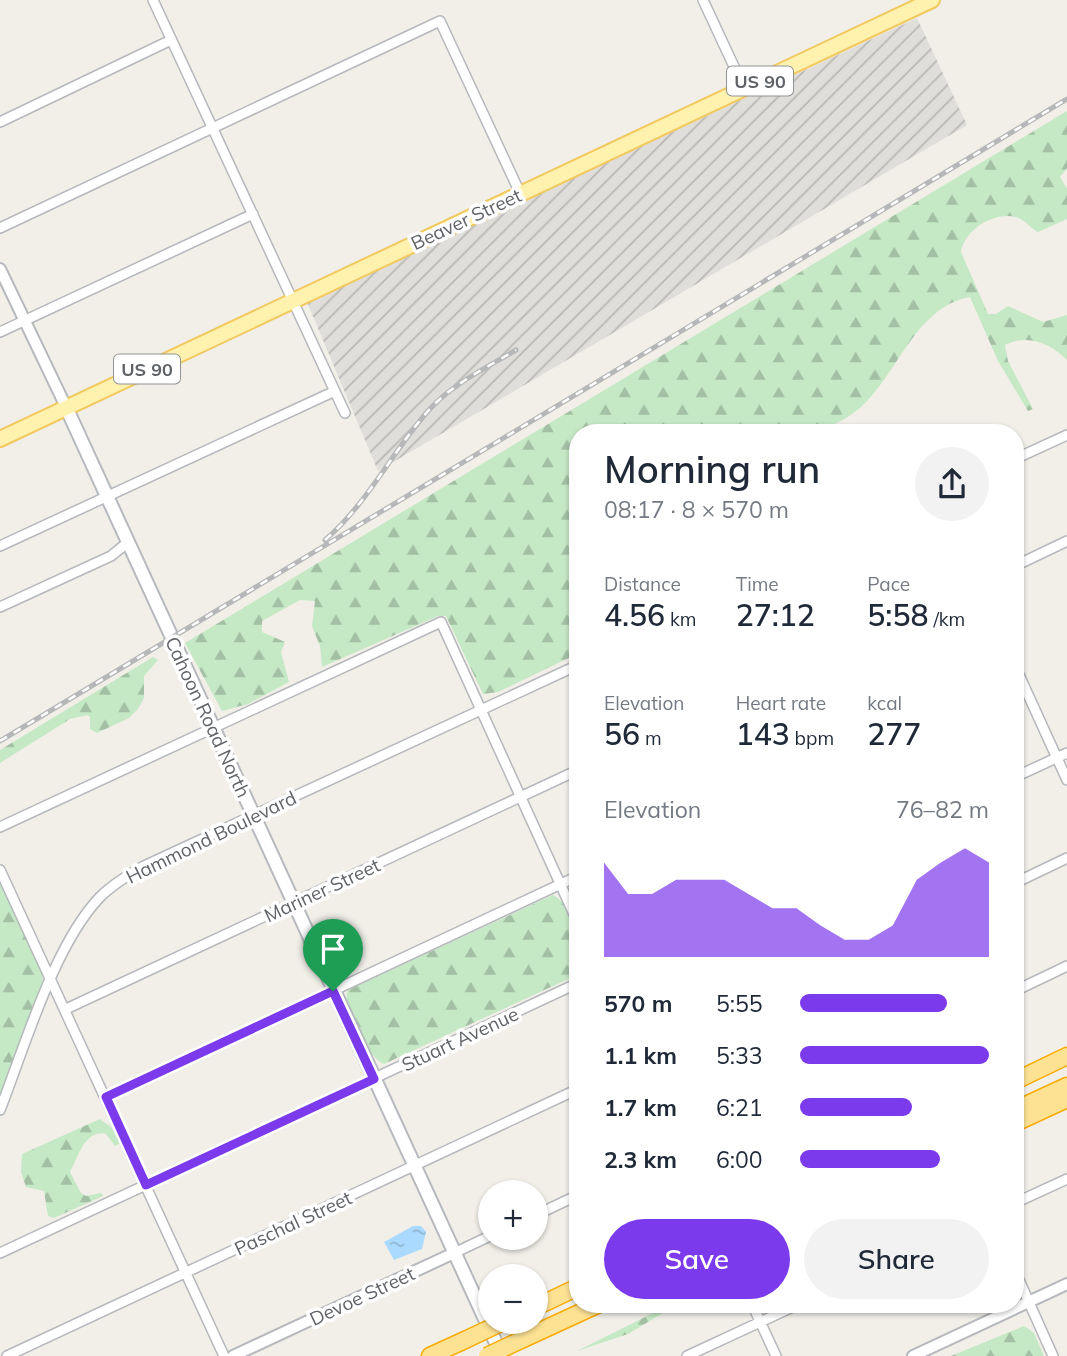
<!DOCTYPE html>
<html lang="en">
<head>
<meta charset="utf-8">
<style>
	body { margin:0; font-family:Mulish,sans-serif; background:#f2f2f3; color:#1f2937; height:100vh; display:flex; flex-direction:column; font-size:26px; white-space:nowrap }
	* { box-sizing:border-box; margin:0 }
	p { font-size:23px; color:#747a83 }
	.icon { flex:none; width:38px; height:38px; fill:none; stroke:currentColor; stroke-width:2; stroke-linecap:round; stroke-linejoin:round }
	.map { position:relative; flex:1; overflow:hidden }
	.drawer { position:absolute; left:569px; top:424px; width:455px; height:889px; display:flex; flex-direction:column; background:#fff; border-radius:28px; box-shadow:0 2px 5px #0004 }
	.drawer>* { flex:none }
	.fabs { position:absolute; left:478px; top:1180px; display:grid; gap:14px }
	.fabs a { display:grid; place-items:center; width:70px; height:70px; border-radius:50%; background:#fff; box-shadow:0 2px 5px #0004; font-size:35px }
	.pin { position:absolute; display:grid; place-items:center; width:60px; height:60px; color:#fff; margin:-72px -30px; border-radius:50% 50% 50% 0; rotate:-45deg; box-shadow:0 0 7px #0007 }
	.pin .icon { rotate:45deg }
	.round { display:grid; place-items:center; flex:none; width:74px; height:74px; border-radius:37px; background:#f2f2f3 }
	.summary { display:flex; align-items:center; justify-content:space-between; height:119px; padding:0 35px }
	h1 { font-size:38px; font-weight:600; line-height:52px }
	.stats { display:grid; grid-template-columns:repeat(3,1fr); gap:10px; height:119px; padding:7px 35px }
	.stats div { display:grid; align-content:center }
	.stats b { font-size:30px; font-weight:600 }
	.stats small { font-size:19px; font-weight:400 }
	.stats p { font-size:19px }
	.chart { height:196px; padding:14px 35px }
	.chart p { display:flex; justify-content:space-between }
	.chart svg { width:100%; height:126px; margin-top:7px; fill:#7c3aed; opacity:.7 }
	.primary-button { display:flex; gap:14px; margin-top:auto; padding:14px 35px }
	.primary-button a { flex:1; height:80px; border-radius:42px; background:#7c3aed; color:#fff; font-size:28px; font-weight:600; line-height:80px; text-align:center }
	.primary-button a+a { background:#f2f2f3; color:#1f2937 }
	ul { padding:0 35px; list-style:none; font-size:23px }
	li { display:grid; grid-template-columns:112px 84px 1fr; align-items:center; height:52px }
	li i { height:18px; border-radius:9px; background:#7c3aed }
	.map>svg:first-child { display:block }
	.industrial { fill:url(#industrial-furrows) }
	.forest { fill:url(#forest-firs) }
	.water { fill:url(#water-ripples) }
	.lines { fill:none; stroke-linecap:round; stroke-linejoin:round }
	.minor-casing { stroke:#b5b8bc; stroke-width:12 }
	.tertiary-casing { stroke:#b5b8bc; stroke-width:14 }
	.secondary-casing { stroke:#b6babf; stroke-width:16 }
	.primary-casing { stroke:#f2c960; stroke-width:18 }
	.motorway-casing { stroke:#f9ab00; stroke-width:19 }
	.minor { stroke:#fff; stroke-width:9 }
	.tertiary { stroke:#fff; stroke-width:10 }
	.secondary { stroke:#fff; stroke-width:12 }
	.primary { stroke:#fff2af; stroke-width:14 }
	.motorway { stroke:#fde293; stroke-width:16 }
	.rail-casing { stroke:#b6b7b8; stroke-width:5 }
	.rail { stroke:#fff; stroke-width:2.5; stroke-dasharray:8; stroke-linecap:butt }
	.motorway-bridge-casing { stroke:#f9ab00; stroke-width:19; stroke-linecap:butt }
	.motorway-bridge { stroke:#fde293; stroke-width:16 }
	.route-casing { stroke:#fff; stroke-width:14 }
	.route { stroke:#7c3aed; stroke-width:9 }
	.labels { text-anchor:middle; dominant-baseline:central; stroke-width:7; stroke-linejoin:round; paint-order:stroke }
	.shield { fill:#fff; stroke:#8f9295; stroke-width:2 }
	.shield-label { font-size:18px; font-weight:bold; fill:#5f6368 }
	.street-label { font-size:19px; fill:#5f6368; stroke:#fff }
</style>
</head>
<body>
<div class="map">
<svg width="1067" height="1356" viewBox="0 0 1067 1356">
	<defs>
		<pattern id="industrial-furrows" width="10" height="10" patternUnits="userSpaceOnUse" patternTransform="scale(1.75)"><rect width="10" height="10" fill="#e0deda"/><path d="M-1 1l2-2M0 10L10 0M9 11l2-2" fill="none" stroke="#b9b8b5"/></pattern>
		<pattern id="forest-firs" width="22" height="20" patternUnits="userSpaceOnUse" patternTransform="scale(1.75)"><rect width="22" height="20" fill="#c5e8c5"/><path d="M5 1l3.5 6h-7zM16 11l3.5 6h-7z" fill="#a3c0a4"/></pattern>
		<pattern id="water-ripples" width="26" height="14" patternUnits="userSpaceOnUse" patternTransform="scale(1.75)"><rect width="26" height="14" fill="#aadaff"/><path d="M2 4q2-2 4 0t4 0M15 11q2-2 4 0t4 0" fill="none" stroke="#8eb4d2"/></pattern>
	</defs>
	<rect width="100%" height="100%" fill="#f1efe8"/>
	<!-- industrial -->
	<path class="industrial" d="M917,18L967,125L378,471L307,302Z"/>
	<!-- forest -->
	<path class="forest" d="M1067,111V168L1060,177L1067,189V219L1038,232C1030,228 1024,219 1016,217C994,211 964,230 961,252L988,314H996L1008,306L1043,322L1067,315V360C1052,344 1027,333 1005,345L1008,361L1033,409L1028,411L998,361L970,297C916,307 899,371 863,405C849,419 835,423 818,432H578L577,654L498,692L483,694L446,616H438L322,667L320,646L312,626L315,601L300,600L262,621V632L285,642L281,652L289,682L248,704L222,711L185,643Z
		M153,657L158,660L144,676V698L138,709L129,718L97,733L90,729V717L87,715L70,719L0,763V750Z
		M0,881L42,973L43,985L0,1098Z
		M553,895C577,907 577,952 577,975L384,1064C369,1059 341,1005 348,990Z
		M100,1119L111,1127L120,1143L115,1146L106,1134C84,1130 79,1156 70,1172L81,1193L86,1196L101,1193L103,1196L54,1218L48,1216L44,1191L26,1187L21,1172L22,1154Z
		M671,1304H678L628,1334L577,1351Z
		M1024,1326L1034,1333L1044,1356H951Z"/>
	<!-- water -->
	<path class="water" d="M413,1226H421L426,1232L422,1249L394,1260L384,1242Z"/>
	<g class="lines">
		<defs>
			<path id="minor" d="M153,0L345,413
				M703,0L744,88
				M0,122L171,40
				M0,228L440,21L520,193
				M0,332L253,214
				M1015,459L1067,435
				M0,546L335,391
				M1015,566L1067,541
				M0,607L111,556L127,543
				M1015,666L1067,780
				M1015,777L1067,753
				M0,827L441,622L578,923
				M0,870L224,1356
				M1015,883L1067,858
				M1015,991L1067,966
				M66,1009L578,770
				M106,1097L578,876
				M0,1110C25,1046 54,945 100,897C113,884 128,875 144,866L578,665
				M1015,1203L1067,1179
				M536,1215L578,1195
				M0,1253L578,983
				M454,1253L490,1236
				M1015,1271L1053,1356
				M752,1304L776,1356
				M7,1356L578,1089
				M687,1356L799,1304"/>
			<path id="tertiary" d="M0,269L66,407
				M233,1356L454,1253
				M913,1356L1067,1284"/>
			<path id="secondary" d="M66,407L502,1356"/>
			<path id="primary" d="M0,439L932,0"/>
			<path id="motorway" d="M1015,1081L1067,1056
				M1015,1110L1067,1086
				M1015,1123L1067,1099
				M536,1307L578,1287
				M523,1339L599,1304
				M430,1356L465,1340"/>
		</defs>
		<!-- minor casing -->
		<use href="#minor" class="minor-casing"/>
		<!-- tertiary casing -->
		<use href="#tertiary" class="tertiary-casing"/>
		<!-- secondary casing -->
		<use href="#secondary" class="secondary-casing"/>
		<!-- primary casing -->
		<use href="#primary" class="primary-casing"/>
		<!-- motorway casing -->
		<use href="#motorway" class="motorway-casing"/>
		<!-- minor -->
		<use href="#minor" class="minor"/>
		<!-- tertiary -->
		<use href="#tertiary" class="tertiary"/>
		<!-- secondary -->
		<use href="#secondary" class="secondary"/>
		<!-- primary -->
		<use href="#primary" class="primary"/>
		<!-- motorway -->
		<use href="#motorway" class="motorway"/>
		<defs>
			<path id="rail" d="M325,540C368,503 392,452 428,411C452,384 486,368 516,350
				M0,741L1067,99"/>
		</defs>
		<!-- rail casing -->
		<use href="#rail" class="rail-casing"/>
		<!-- rail -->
		<use href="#rail" class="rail"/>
		<defs>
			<path id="motorway-bridge" d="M465,1340L505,1321
				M487,1356L523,1339"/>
		</defs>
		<!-- motorway-bridge casing -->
		<use href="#motorway-bridge" class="motorway-bridge-casing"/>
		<!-- motorway-bridge -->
		<use href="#motorway-bridge" class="motorway-bridge"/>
	</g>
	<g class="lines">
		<defs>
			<path id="route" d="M333,991L374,1079L146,1185L106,1097Z"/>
		</defs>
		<!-- route casing -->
		<use href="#route" class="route-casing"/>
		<!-- route -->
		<use href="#route" class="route"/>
	</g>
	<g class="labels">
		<!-- shield labels -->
		<g class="shield">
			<rect x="727" y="66.5" width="66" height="29" rx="5"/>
			<rect x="114" y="354.5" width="66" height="29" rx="5"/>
		</g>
		<g class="shield-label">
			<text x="760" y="81">US 90</text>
			<text x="147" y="369">US 90</text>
		</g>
		<!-- street labels -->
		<g class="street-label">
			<text transform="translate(466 219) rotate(-25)">Beaver Street</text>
			<text transform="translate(208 717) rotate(65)">Cahoon Road North</text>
			<text transform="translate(211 837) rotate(-26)">Hammond Boulevard</text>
			<text transform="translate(322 890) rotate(-25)">Mariner Street</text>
			<text transform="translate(460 1039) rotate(-25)">Stuart Avenue</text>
			<text transform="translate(293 1223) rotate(-25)">Paschal Street</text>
			<text transform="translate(362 1296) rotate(-25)">Devoe Street</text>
		</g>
	</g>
</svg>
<div class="fabs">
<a>+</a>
<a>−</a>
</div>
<div class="pin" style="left:333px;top:991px;background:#1e9e55"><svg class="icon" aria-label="arrive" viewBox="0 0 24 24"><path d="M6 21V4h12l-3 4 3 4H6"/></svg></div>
<section class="drawer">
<div class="summary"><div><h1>Morning run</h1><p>08:17 · 8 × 570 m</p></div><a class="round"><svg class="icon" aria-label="share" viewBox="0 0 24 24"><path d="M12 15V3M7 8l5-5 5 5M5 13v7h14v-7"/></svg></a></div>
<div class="stats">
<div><p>Distance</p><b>4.56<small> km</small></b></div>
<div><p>Time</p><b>27:12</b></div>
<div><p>Pace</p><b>5:58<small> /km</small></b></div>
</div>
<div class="stats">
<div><p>Elevation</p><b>56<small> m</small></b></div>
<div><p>Heart rate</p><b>143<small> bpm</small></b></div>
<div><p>kcal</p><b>277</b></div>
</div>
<div class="chart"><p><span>Elevation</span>76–82 m</p>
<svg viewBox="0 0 160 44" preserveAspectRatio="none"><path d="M0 44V11L10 22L20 22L30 17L40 17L50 17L60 22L70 27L80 27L90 33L100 38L110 38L120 33L130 17L140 11L150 6L160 11V44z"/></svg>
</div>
<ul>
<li><b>570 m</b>5:55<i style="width:78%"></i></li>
<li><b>1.1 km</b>5:33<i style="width:100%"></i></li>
<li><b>1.7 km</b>6:21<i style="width:59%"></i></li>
<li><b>2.3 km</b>6:00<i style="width:74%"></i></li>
</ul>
<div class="primary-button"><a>Save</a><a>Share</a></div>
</section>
</div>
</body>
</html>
